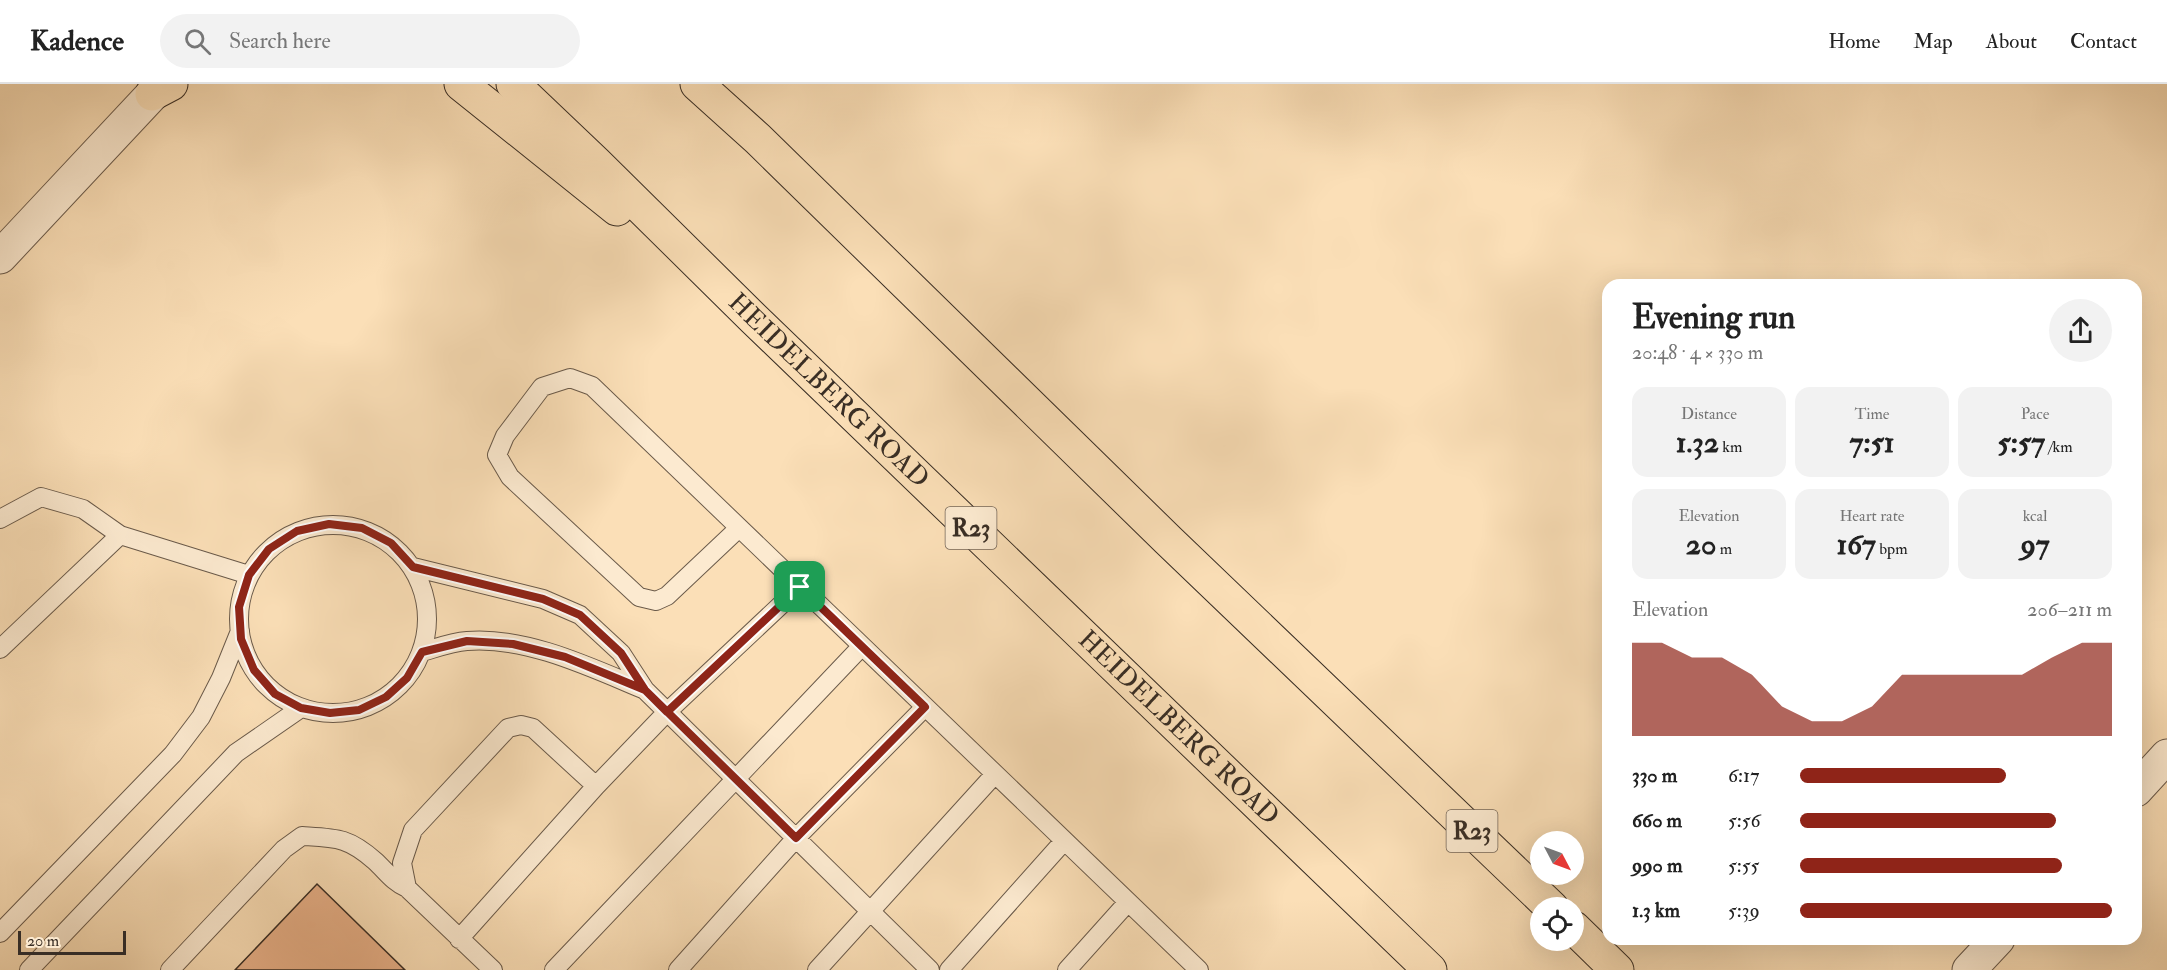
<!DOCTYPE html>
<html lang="en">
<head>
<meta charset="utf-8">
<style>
	body { margin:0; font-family:"IM FELL Double Pica",serif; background:#f2f2f2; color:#222; height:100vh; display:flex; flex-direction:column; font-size:22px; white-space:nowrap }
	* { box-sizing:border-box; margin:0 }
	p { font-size:20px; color:#767676 }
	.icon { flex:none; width:33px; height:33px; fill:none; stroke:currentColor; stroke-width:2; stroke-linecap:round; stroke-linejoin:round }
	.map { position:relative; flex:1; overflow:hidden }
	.panel { position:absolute; left:1602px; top:195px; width:540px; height:666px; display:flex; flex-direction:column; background:#fff; border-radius:18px; box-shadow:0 6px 24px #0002 }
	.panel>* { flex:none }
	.needle { width:39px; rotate:131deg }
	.tools { position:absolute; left:1530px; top:747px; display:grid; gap:12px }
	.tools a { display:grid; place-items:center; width:54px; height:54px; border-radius:50%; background:#fff; box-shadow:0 6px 24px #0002; font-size:30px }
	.scale { position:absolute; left:18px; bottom:15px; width:108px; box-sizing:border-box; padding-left:6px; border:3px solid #392e25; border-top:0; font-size:16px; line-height:21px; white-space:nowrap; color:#392e25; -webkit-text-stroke:4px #fcead0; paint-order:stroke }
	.pin { position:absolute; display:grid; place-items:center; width:51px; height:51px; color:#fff; margin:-26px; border-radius:12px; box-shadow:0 3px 9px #0006 }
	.round { display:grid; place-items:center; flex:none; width:63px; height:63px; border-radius:32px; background:#f2f2f2 }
	.head { display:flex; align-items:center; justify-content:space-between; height:102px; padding:0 30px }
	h1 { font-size:33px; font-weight:700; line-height:45px }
	.stats { display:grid; grid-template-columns:repeat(3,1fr); gap:9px; height:102px; padding:6px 30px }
	.stats div { display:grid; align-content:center; border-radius:15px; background:#f2f2f2; text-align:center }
	.stats b { font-size:30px; font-weight:700 }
	.stats small { font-size:16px; font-weight:400 }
	.stats p { font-size:16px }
	.chart { height:168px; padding:12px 30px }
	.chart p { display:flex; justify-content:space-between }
	.chart svg { width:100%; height:108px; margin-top:6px; fill:#8f2418; opacity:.7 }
	ul { padding:0 30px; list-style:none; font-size:20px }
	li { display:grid; grid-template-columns:96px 72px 1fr; align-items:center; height:45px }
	li i { height:15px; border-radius:8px; background:#8f2418 }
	header { display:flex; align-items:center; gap:36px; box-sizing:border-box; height:84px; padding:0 30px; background:#fff; border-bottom:2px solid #e0e0e0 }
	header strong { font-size:28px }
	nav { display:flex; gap:33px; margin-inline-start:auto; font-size:21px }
	.search { width:420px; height:54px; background:#f2f2f2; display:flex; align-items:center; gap:15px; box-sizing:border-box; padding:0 21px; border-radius:33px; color:#767676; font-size:22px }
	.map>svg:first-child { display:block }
	.building { fill:#e7b088; stroke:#392e25; stroke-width:1.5 }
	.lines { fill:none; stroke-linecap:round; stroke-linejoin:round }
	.lane-casing { stroke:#6a5a4a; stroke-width:20 }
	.street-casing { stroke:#6a5a4a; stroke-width:35 }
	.primary-casing { stroke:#392e25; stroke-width:35 }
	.lane { stroke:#fcead0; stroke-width:18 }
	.street { stroke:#fcead0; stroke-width:33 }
	.primary { stroke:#fbdfb7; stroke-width:33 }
	.route-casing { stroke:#fff; stroke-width:12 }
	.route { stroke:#8f2418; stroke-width:8 }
	.labels { text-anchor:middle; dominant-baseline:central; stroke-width:6; stroke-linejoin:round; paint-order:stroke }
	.shield { fill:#fcead0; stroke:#746658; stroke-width:1.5 }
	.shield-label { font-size:24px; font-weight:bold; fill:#392e25 }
	.street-label { font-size:26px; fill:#392e25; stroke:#fcead0 }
</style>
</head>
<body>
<header>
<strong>Kadence</strong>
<div class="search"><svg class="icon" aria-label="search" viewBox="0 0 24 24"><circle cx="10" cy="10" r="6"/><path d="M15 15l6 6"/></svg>Search here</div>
<nav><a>Home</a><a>Map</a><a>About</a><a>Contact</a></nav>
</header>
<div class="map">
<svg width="2167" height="886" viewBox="0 0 2167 886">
	<rect width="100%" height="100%" fill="#fbdfb7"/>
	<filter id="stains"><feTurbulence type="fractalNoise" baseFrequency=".00333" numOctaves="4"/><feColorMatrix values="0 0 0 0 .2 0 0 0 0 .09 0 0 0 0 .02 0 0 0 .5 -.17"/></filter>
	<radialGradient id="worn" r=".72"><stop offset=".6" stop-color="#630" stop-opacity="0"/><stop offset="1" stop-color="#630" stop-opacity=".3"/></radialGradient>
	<!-- building -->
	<path class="building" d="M317,800L405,886H235Z"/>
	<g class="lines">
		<defs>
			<path id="lane" d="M0,435L41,413L83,425L120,451
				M239 535a94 94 0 1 1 188 0a94 94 0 1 1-188 0Z
				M739,444L667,512L656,517L639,513L510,393L497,371L505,352L542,303L570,294L592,302L1199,886
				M413,483L543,515L580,531L621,569L645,606L930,886
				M0,565L120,451L249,491
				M422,568C436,564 452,558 467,557C526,552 592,584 645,606
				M0,849L173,670L201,633L221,594L240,547
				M459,855L596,702L667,628L800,503
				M29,886L236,669L301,624
				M170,886L284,765L302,752C336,754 348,753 375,777C386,787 393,798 407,804
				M493,886L407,804L402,779L413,746L508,644L521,641L533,644L596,702
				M554,886L862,562
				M678,886L796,754L925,623
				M817,886L995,690
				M949,886L1064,757
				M1067,886L1128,818"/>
			<path id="street" d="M0,173L162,0
				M2136,706L2167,672
				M1969,886L1998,855"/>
			<g id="primary">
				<path d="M461,0L617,125"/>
				<path id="s1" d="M513,0L596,79L754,235L1430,886"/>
				<path d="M697,0L758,55L1168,456L1552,824"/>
				<path d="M152,10L171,0"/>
				<path d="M1574,844L1617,886"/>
			</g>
		</defs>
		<!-- lane casing -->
		<use href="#lane" class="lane-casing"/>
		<!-- street casing -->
		<use href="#street" class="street-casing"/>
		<!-- primary casing -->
		<use href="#primary" class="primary-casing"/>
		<!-- lane -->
		<use href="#lane" class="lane"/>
		<!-- street -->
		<use href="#street" class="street"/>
		<!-- primary -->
		<use href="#primary" class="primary"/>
	</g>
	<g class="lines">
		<defs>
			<path id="route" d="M800,503L667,628L645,606L565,573L513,560L467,557L422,568L407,594L386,613L359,626L330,629L301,624L275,610L254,586L241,555L239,523L249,491L269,465L297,447L329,440L362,444L391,459L413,483L543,515L580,531L621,569L645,606L796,754L925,623L800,503"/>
		</defs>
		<!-- route casing -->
		<use href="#route" class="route-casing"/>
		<!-- route -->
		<use href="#route" class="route"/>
	</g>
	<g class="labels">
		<!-- shield labels -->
		<g class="shield">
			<rect x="945.5" y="423" width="51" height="42" rx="4.5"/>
			<rect x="1446.5" y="726" width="51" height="42" rx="4.5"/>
		</g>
		<g class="shield-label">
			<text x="971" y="444">R23</text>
			<text x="1472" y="747">R23</text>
		</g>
		<!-- street labels -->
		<g class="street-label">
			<text stroke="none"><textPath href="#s1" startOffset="440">HEIDELBERG ROAD</textPath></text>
			<text stroke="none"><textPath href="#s1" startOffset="926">HEIDELBERG ROAD</textPath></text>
		</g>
	</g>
	<rect width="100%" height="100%" filter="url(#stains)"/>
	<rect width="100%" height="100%" fill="url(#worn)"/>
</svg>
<div class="tools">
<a><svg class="needle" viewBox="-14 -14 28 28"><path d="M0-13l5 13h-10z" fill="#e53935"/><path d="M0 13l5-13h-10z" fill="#767676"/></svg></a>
<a><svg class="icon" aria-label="locate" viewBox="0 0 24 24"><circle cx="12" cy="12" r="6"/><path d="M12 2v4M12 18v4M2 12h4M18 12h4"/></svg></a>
</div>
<div class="scale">20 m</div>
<div class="pin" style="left:800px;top:503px;background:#1e9e55"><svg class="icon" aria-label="arrive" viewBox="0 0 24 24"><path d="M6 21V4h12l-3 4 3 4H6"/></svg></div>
<section class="panel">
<div class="head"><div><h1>Evening run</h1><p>20:48 · 4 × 330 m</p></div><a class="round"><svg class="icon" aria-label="share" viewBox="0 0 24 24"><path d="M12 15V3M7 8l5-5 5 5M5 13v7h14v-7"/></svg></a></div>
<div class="stats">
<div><p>Distance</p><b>1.32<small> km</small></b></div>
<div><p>Time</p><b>7:51</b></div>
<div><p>Pace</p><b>5:57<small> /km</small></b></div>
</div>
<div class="stats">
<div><p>Elevation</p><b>20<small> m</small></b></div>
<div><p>Heart rate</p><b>167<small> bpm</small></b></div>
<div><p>kcal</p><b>97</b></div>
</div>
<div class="chart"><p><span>Elevation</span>206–211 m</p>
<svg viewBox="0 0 160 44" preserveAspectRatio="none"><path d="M0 44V6L10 6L20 12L30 12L40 19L50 32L60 38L70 38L80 32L90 19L100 19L110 19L120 19L130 19L140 12L150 6L160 6V44z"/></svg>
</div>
<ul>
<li><b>330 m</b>6:17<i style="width:66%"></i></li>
<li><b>660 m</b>5:56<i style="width:82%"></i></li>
<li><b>990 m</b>5:55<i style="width:84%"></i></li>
<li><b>1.3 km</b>5:39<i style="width:100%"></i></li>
</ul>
</section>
</div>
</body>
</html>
